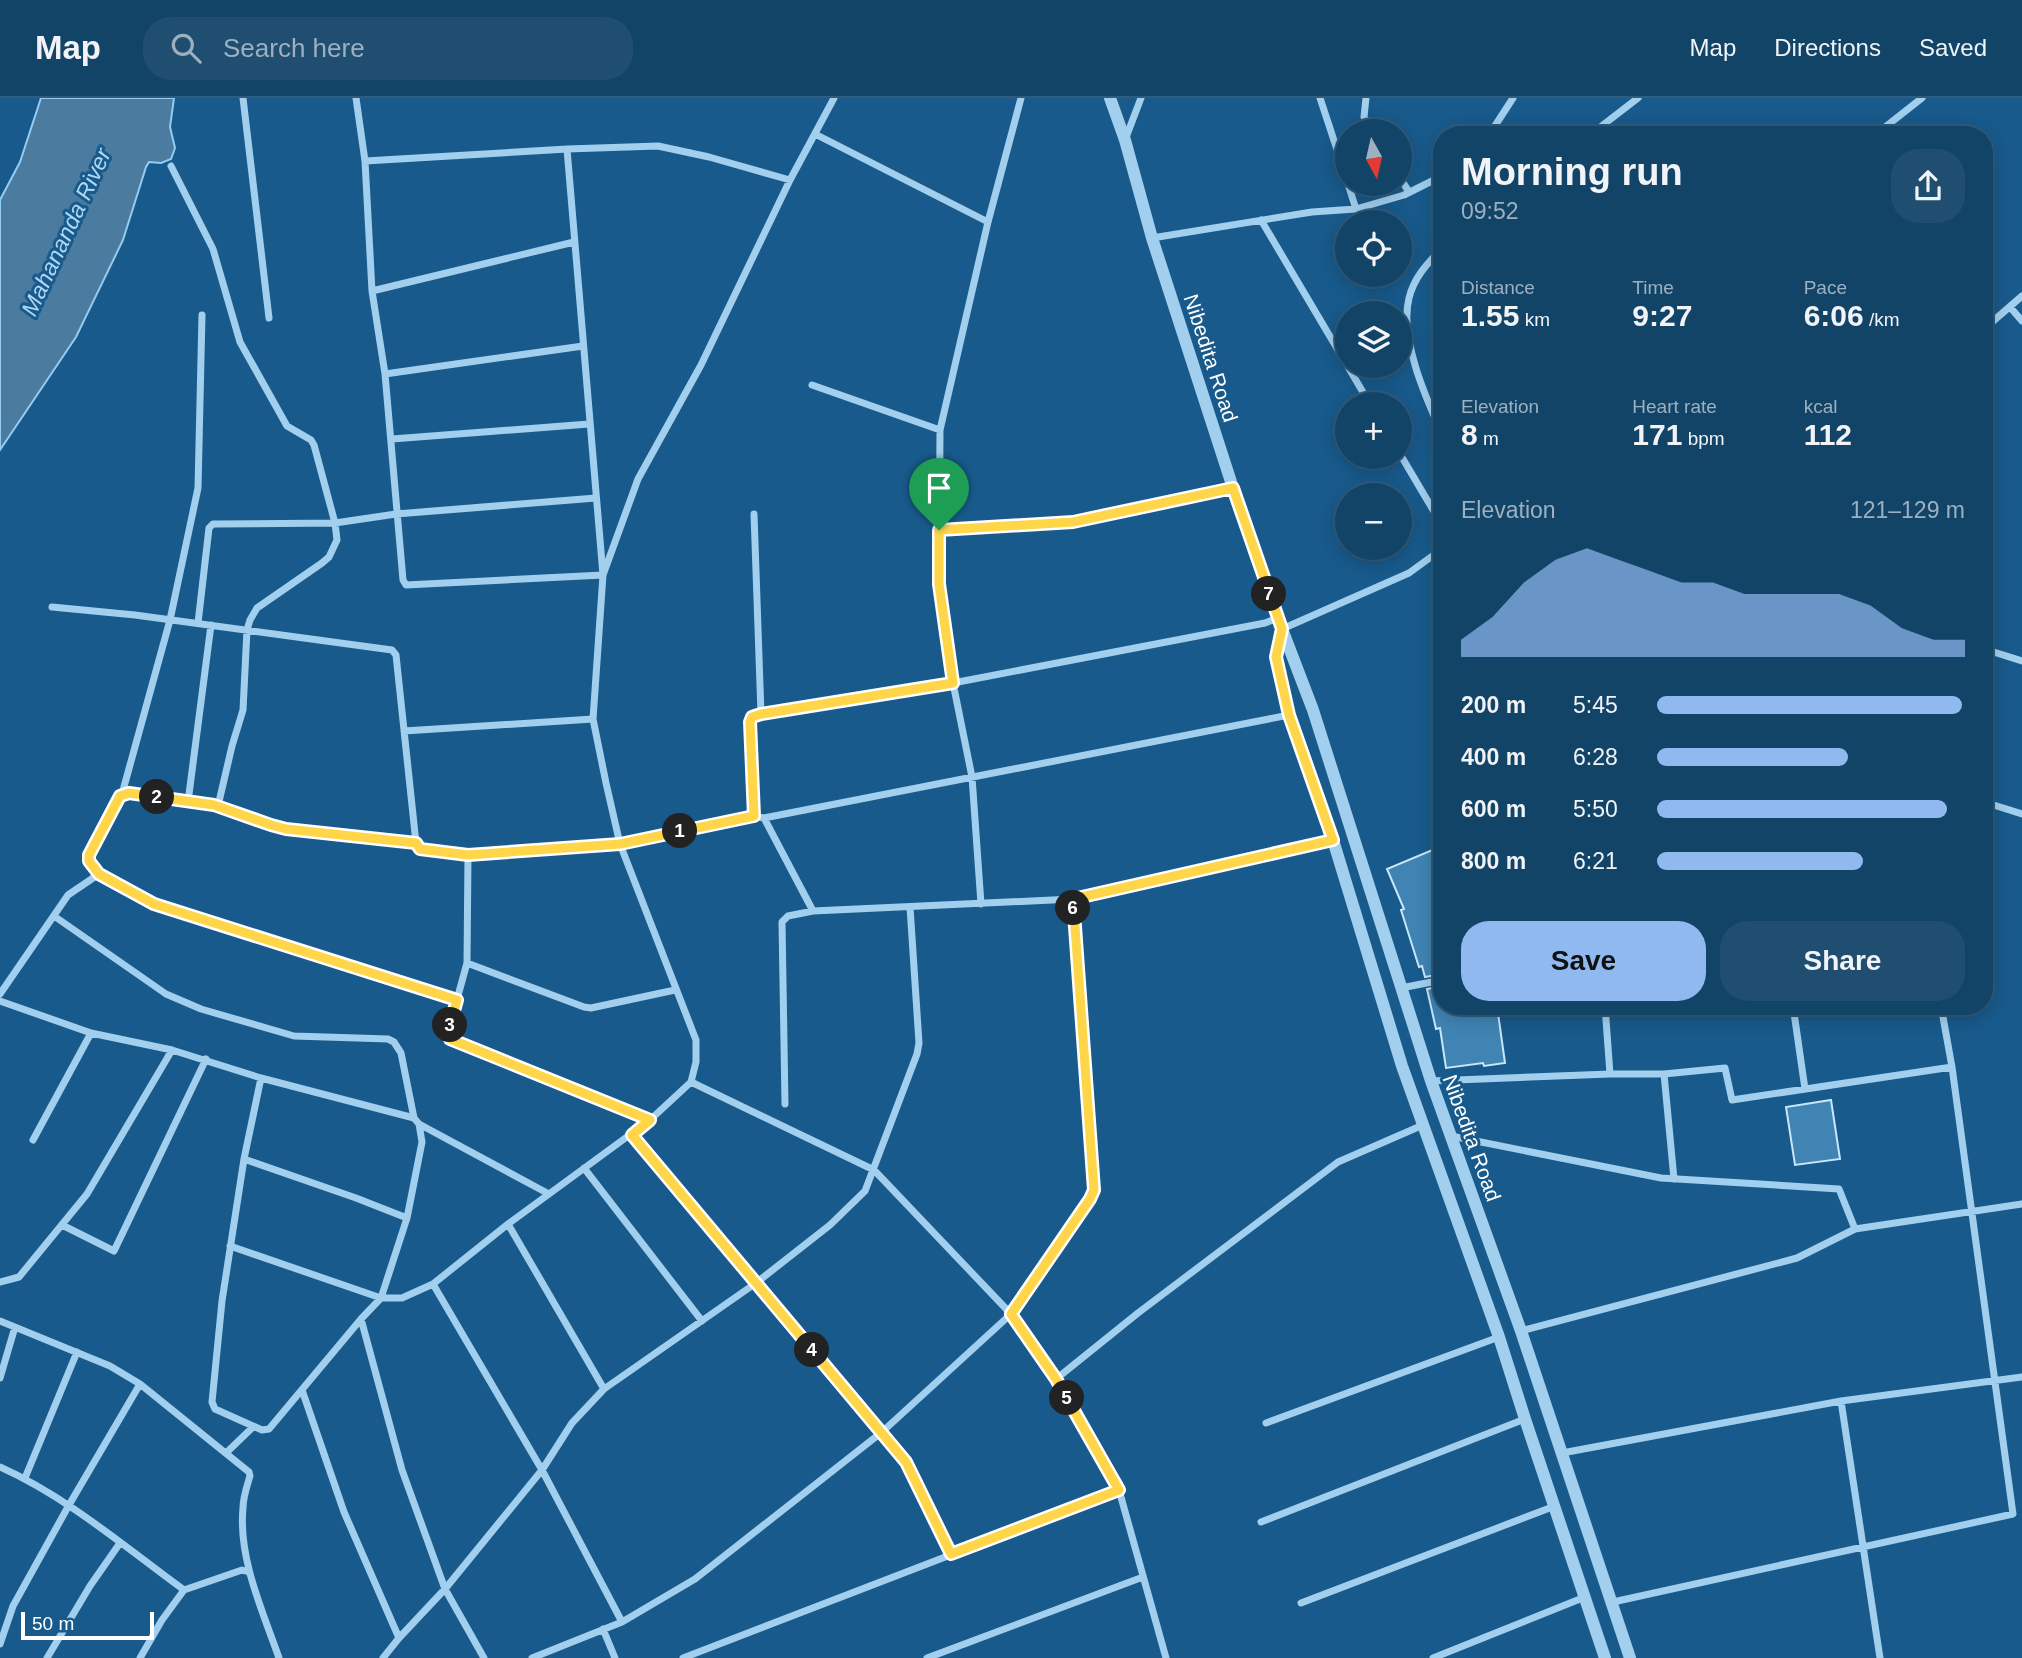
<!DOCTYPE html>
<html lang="en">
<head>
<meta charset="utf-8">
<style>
	body { margin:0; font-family:Helvetica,sans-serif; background:#1f4e71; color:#f1f3f6; height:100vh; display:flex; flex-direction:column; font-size:26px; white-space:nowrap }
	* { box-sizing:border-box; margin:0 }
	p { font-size:23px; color:#9cb0c0 }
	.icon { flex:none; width:38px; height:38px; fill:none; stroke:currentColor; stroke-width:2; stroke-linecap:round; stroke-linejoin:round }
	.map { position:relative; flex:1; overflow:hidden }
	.side { position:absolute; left:1433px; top:28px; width:560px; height:889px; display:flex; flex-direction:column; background:#124468; border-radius:28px; box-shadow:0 4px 18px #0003,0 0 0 2px #315c7c }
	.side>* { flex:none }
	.needle { width:46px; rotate:172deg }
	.fabs { position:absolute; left:1335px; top:21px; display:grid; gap:14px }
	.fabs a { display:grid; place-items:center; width:77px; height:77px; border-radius:50%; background:#124468; box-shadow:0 4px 18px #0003,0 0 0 2px #315c7c; font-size:35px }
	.scale { position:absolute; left:21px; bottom:18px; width:133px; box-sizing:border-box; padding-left:7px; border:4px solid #fff; border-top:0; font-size:19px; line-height:24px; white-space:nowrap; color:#fff; -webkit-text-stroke:5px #185a8b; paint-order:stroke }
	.pin { position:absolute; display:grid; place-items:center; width:60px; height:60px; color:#fff; margin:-72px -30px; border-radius:50% 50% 50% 0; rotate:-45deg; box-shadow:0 0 7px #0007 }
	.pin .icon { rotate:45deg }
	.km { position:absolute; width:35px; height:35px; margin:-18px; border-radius:50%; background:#222; color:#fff; font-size:19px; line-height:35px; text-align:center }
	.round { display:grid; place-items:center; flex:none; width:74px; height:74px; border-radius:28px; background:#1f4e71 }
	.headline { display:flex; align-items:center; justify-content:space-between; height:119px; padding:0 28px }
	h1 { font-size:38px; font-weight:700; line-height:52px }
	.figures { display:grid; grid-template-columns:repeat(3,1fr); gap:10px; height:119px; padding:7px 28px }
	.figures div { display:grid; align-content:center }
	.figures b { font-size:30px; font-weight:700 }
	.figures small { font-size:19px; font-weight:400 }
	.figures p { font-size:19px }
	.chart { height:196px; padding:14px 28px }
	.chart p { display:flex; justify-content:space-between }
	.chart svg { width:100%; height:126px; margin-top:7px; fill:#90b9f0; opacity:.7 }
	.action { display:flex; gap:14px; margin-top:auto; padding:14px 28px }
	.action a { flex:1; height:80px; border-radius:28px; background:#90b9f0; color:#111; font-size:28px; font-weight:700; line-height:80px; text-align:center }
	.action a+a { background:#1f4e71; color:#f1f3f6 }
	ul { padding:0 28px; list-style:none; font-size:23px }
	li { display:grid; grid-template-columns:112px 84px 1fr; align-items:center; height:52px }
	li i { height:18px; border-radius:9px; background:#90b9f0 }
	header { display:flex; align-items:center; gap:42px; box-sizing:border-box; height:98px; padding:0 35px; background:#124468; border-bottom:2px solid #315c7c }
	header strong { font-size:33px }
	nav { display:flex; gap:38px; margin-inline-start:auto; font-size:24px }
	.search { width:490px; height:63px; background:#1f4e71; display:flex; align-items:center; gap:18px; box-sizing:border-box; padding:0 24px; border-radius:28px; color:#9cb0c0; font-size:26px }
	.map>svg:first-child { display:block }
	.water { fill:#4b7b9f; stroke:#94ccf1; stroke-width:2 }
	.building { fill:#4084b4; stroke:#c8e6fa; stroke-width:2 }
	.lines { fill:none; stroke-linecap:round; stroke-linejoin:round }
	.minor { stroke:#a2cfee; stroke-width:7 }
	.tertiary { stroke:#a2cfee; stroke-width:12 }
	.route-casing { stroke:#fff; stroke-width:14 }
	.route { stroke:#ffd54a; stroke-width:9 }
	.labels { text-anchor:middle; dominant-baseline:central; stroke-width:6; stroke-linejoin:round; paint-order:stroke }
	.street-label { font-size:21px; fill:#fff; stroke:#185a8b }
	.water-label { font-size:23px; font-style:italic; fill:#aed8f6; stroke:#185a8b }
</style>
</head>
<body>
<header>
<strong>Map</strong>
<div class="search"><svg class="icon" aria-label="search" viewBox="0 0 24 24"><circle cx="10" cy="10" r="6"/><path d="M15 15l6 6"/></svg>Search here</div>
<nav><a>Map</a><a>Directions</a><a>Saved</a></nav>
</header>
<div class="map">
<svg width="2022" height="1560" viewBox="0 0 2022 1560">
	<rect width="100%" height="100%" fill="#185a8b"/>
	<!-- water -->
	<path class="water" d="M41,0H174L170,29L175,50L171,61L161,65L149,64L146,69L123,142L76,239L0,352V102L20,64Z"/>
	<!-- building -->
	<path class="building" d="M1442,748V876L1425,879L1422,868L1419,869L1401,812L1404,811L1387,771Z
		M1442,888V908H1497L1505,965L1484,968L1483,965L1446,970L1440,930L1436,931L1427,891Z
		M1831,1002L1840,1061L1795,1067L1786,1009Z"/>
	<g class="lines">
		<!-- minor -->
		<path class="minor" d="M243,0L269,220
			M356,0L365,63L372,193L385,276L403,482L406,487L603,477L567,51
			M1320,0L1348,85
			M1366,0L1364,19L1372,33
			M815,36L988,124
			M1489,37L1513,0
			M1590,37L1638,0
			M1875,37L1922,0
			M1125,42L1141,0
			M365,63L567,51L658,48L709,59L790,82
			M171,68L213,151L240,244L287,328L311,342L314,347L335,425L337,442L329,459L322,465L257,510L250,522L247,532L243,612L232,648L218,708
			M1400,80L1409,94
			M1348,86L1356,111
			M1261,122L1370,306
			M1152,140L1312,114L1356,111L1404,97L1442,78
			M1442,150C1428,165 1414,179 1409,200C1399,240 1426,300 1442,336
			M372,193L574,144
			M2010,209L2022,223
			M1984,231L2022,198
			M385,276L583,248
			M812,287L940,332
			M392,341L589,326
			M1400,356L1442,427
			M754,416L761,616
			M939,432L1073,424L1233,390
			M52,509L135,517L392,552L396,557L416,745L420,751L468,757L620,746L754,718L764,720L813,813
			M198,525L209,430L213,426L335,425L396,416L596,400
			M1282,531L1409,475L1442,451
			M1984,551L2022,563
			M404,633L593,621
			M122,696L170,522L198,390L202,217
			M188,704L211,527
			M1984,704L2022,716
			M754,718L750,624L752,619L755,617L953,585L1265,525L1278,520
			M764,720L1289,617
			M416,745L286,731L271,727L214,707L129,695L120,698L88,760L89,765L99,776L154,806L457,903
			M468,757L467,865L448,934L450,941L650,1022
			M981,806L972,679L953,585L939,487L940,332L988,124L1021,0
			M54,818L166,896L201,911L294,938L388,941L394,944L401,955L414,1020
			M467,865L584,909L591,910L675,892
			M1401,890L1442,882
			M0,896L68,797L99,776
			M0,903L91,935L172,952L261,980L414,1020L419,1026L422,1044L407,1120L381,1200L230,1148
			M1605,908L1610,976
			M1793,908L1805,991
			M1664,976L1674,1081
			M261,980L244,1061L222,1203L212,1304L215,1311L262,1332L269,1331L361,1221L381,1200H402L433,1186L508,1126L650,1022L691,984L696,964V942L620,746L606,685L593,621L603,477L638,381L701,267L790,82L834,0
			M1431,983L1610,976H1664L1725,970L1732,1002L1952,969
			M691,984L874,1072L1011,1216L1056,1281L1119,1392L1166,1560
			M785,1006L782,824L788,818L813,813L1073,801L1333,742
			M419,1026L549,1096
			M632,1037L906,1364L951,1456
			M1451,1038L1661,1080L1839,1091L1855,1131
			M33,1042L91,935
			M244,1061L356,1100L407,1120
			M584,1070L702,1223
			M508,1126L604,1291
			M62,1127L114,1153L206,961
			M0,1184L19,1179L87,1096L172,952
			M433,1186L542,1372L622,1524
			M361,1221L402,1372L445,1491L484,1560
			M0,1223L110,1268L140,1286L249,1374L250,1378C247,1388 243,1399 243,1410C238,1460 263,1514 279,1560
			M1521,1233L1797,1160L1855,1131L2022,1106
			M0,1280L15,1229
			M1056,1281L1138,1215L1338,1064L1423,1027
			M302,1292L344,1414L399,1540
			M1841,1303L1880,1560
			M1266,1325L1499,1239
			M226,1355L253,1329
			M1562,1355L1841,1303L2022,1279
			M0,1369C67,1399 125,1449 184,1492
			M25,1380L77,1254
			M1261,1424L1525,1321
			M1613,1504L2013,1416L1952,969L1941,908
			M1301,1505L1555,1408
			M603,1531L615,1560
			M0,1546L13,1508L69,1407L140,1286
			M47,1560L90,1488L120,1445
			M140,1560L162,1522L184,1492L242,1472L249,1474
			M383,1560L399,1540L445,1491L542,1372L572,1325L604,1291L756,1185L830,1127L865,1093L917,956L919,945L910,809
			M532,1560L622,1524L695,1481L882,1334L1011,1216L1090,1101L1093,1092L1073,801
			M683,1560L1119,1392
			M927,1560L1143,1479
			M1433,1560L1585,1499"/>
		<!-- tertiary -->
		<path class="tertiary" d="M1110,0L1125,42L1152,140L1233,390L1282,531L1313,612L1431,983L1521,1233L1630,1560
			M1281,533L1276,559L1289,617L1333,742L1402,968L1499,1239L1525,1321L1605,1560"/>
	</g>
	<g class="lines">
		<defs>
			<path id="route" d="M1233,390L1282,531L1276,559L1289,617L1333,742L1073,801L1094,1092L1090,1101L1011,1216L1056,1281L1119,1392L951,1456L906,1364L632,1037L650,1022L450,941L448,934L457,902L154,806L99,776L89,763V757L120,698L129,695L214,707L271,727L286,731L416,745L420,751L468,757L620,746L754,718L750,624L752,619L761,616L953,585L939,486V432L1073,424Z"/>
		</defs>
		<!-- route casing -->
		<use href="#route" class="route-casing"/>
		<!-- route -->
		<use href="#route" class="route"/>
	</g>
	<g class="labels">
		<!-- street labels -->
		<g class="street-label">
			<text transform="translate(1211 260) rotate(72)">Nibedita Road</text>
			<text transform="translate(1472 1040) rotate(70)">Nibedita Road</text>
		</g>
		<!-- water labels -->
		<g class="water-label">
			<text transform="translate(66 134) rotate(-65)">Mahananda River</text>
		</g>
	</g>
</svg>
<div class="fabs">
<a><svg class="needle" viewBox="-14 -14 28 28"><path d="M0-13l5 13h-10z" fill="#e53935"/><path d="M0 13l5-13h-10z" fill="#9cb0c0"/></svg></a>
<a><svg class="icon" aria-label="locate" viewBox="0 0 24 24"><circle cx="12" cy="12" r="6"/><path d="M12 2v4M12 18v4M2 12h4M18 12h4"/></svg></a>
<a><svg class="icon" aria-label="layers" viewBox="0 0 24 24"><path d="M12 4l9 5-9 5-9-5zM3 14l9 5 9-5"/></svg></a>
<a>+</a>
<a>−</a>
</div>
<div class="scale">50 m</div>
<div class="pin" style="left:939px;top:432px;background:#1e9e55"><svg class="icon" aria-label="arrive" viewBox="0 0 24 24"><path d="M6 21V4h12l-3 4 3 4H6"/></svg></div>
<b class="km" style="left:680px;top:733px">1</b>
<b class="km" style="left:157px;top:699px">2</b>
<b class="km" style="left:450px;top:927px">3</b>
<b class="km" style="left:812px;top:1252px">4</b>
<b class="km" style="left:1067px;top:1300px">5</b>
<b class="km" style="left:1073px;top:810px">6</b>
<b class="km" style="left:1269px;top:496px">7</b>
<section class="side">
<div class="headline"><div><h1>Morning run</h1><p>09:52</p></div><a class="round"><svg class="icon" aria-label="share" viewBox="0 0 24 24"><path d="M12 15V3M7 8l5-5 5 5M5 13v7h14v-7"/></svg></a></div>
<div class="figures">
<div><p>Distance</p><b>1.55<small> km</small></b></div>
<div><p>Time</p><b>9:27</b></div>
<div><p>Pace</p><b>6:06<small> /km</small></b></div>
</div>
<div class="figures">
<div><p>Elevation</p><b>8<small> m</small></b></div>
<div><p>Heart rate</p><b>171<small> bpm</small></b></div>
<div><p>kcal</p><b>112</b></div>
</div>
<div class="chart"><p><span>Elevation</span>121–129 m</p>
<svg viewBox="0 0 160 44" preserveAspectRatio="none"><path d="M0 44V38L10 30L20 18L30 10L40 6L50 10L60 14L70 18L80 18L90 22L100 22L110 22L120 22L130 26L140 34L150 38L160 38V44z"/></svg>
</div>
<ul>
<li><b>200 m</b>5:45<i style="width:99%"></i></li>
<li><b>400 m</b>6:28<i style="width:62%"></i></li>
<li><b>600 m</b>5:50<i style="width:94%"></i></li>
<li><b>800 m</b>6:21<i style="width:67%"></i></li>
</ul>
<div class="action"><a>Save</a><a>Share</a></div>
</section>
</div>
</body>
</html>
